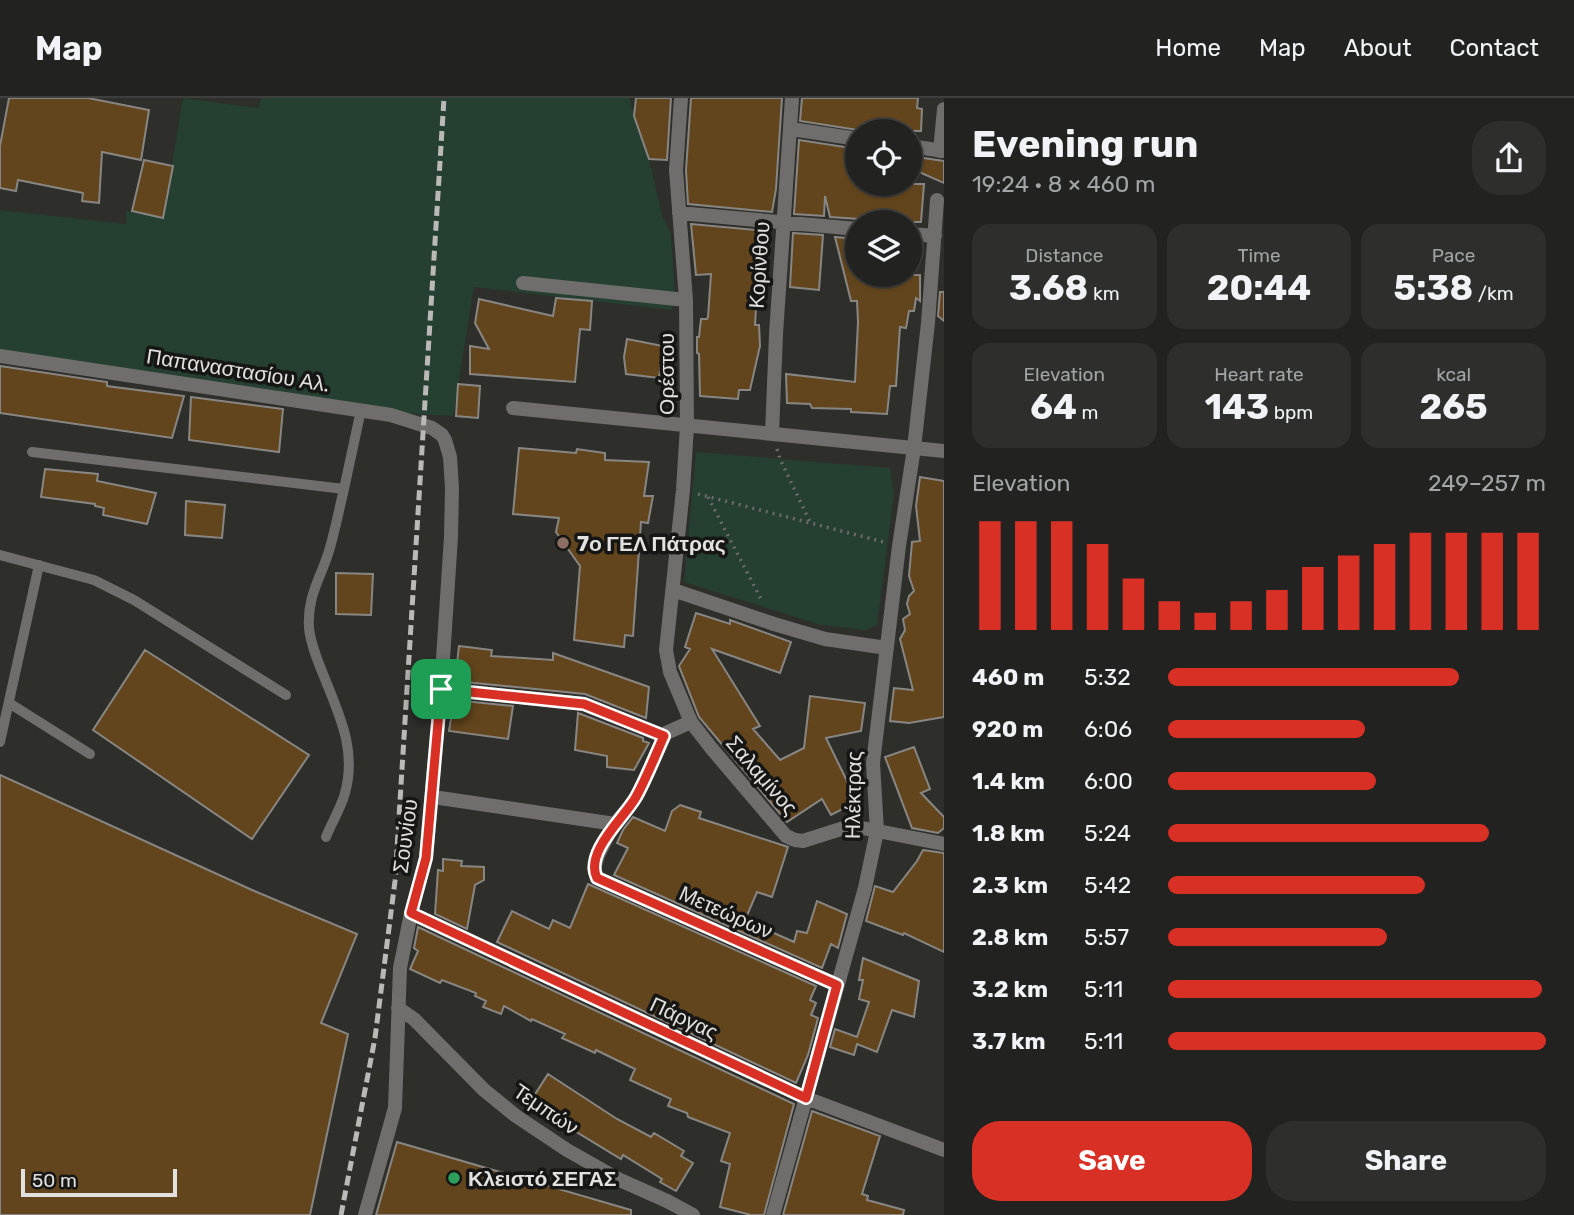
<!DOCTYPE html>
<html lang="en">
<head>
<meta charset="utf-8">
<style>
	body { margin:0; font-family:Rubik,sans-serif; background:#2e2f2d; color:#f1f3f6; height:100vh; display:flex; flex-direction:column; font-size:26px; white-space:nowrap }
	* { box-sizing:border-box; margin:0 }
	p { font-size:23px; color:#a2a4a5 }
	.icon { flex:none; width:38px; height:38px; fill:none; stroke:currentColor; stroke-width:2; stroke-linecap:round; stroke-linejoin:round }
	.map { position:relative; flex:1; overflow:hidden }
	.sheet { display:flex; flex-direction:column; background:#222220; width:630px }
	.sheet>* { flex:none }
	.fabs { position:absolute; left:845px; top:21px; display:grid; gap:14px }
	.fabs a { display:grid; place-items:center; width:77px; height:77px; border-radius:50%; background:#222220; box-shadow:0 2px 5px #0004,0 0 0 2px #3f3f3e; font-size:35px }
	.scale { position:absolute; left:21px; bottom:18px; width:156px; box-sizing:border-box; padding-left:7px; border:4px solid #e2e1df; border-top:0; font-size:19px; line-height:24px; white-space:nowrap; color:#e2e1df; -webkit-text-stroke:5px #161615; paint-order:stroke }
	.pin { position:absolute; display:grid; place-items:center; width:60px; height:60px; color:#fff; margin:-30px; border-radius:14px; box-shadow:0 4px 10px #0006 }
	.round { display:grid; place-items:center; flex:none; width:74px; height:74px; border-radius:28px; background:#2e2f2d }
	.overview { display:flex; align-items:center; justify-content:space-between; height:119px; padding:0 28px }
	h1 { font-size:38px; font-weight:700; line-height:52px }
	.stats { display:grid; grid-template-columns:repeat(3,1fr); gap:10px; height:119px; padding:7px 28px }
	.stats div { display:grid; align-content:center; border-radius:18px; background:#2e2f2d; text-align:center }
	.stats b { font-size:35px; font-weight:700 }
	.stats small { font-size:19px; font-weight:400 }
	.stats p { font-size:19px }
	.chart { height:196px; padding:14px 28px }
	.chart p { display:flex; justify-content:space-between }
	.chart svg { width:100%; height:126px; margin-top:7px; stroke:#d93025; stroke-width:6 }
	.button { display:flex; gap:14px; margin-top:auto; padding:14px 28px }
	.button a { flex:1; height:80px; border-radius:28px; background:#d93025; color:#fff; font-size:28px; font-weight:700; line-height:80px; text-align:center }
	.button a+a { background:#2e2f2d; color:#f1f3f6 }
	ul { padding:0 28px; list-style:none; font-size:23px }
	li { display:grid; grid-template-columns:112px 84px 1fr; align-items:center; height:52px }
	li i { height:18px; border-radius:9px; background:#d93025 }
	header { display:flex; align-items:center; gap:42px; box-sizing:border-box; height:98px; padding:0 35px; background:#222220; border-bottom:2px solid #3f3f3e }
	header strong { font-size:33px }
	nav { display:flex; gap:38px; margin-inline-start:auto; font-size:24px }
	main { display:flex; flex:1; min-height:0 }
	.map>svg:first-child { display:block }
	.green { fill:#253f30 }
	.building { fill:#62451d; stroke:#888683; stroke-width:2 }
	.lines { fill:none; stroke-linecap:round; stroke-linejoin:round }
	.path { stroke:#6a6a67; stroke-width:3.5; stroke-dasharray:2 5; stroke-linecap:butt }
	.lane { stroke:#6f6e6d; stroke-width:10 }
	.street { stroke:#6f6e6d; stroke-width:14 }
	.rail { stroke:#bab9b7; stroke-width:5; stroke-dasharray:10 5; stroke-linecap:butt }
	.route-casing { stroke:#fff; stroke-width:14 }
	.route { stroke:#d93025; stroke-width:9 }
	.education-dot { fill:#8d6e63; stroke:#161615; stroke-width:2.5 }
	.leisure-dot { fill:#2e9e5b; stroke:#161615; stroke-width:2.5 }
	.labels { text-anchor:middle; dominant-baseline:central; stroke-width:7; stroke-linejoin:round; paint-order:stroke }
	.street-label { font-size:21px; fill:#e2e1df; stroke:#161615 }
	.poi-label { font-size:21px; font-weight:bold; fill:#e2e1df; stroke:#161615; text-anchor:start }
</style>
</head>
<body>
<header>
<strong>Map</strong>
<nav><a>Home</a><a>Map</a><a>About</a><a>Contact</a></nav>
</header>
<main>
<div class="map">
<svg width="944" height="1117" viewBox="0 0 944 1117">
	<rect width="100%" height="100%" fill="#2e2e2b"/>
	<!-- green -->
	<path class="green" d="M183,0L258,10L261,0H629L649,61L663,120L671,135L675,196L672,212L474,189L453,318L404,315L0,252V112L126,126V113L163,120Z
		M696,354L890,370L894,396L877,527L866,532L821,527L684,484Z"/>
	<!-- building -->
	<path class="building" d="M9,0H88L149,12L141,62L102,54L99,105L82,103L83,95L18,82L16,93L0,90V48Z
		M636,0H671L667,62L649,61L634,18Z
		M691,0H782L776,91L772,114L688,106L686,72Z
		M802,0H918L917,10L922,11L921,33H864L800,23Z
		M799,42L858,51V86H924L921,124H865L859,121L830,119L825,98L824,118L794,116Z
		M910,58L944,63V85L910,70Z
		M144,62L173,68L163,120L132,113Z
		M691,126L768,133L758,178L755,227H759L760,248L750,292H739L738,301L700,298L699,256L697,255V239H699L701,221H707L708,219L711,176L696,177Z
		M793,135L823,137L819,192L790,189Z
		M835,139L858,141V177H920V203L916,200L914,213H909L906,230L900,229L896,288H890L887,316L851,314V311L812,310L810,306L787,305L786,276L855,284L858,224L857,203H851Z
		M940,194H944V223L938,218Z
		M556,200L592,203L590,232L580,231L575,284L470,276V248L489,251L475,225L479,201L553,218Z
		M627,241L663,248L659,280L626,276L624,259Z
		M0,268L107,284V288L184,298L172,340L0,315Z
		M458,286L480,288L478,320L456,318Z
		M191,299L283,311L279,354L189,342Z
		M519,350L576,355L577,351L605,355V362L649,364L644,398H653L648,425L641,424L633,538L625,537L624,549L574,542L580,468L556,434L559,420L513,416Z
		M45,371L98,376L97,383L156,395L147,426L103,417L104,410L95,408V406L41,399Z
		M920,379L944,383V619L909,625L890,623L894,590L913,592L900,541L905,532L903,521L910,516L907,506L909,498L914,493L909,478L912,444L920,443L916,408Z
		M186,403L225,407L222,440L185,437Z
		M336,475L373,476L371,517L336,516Z
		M696,515L730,526V522L791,544L780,575L712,551L760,628L753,631L780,662L804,650L810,598L865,605L861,633L826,640L847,683L858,703L831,717L822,701L787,724L699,619L679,568L690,551L685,549Z
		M459,548L492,552L491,558L553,562V555L649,589L646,620L585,596L455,583Z
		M145,552L309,657L252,741L93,632Z
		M454,602L513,608L508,641L449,633Z
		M578,615L643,640V643L649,645L634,672L607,669V658L575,652Z
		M914,649L930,691L921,695L944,719V730L938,735L912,730L885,659Z
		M0,677L252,792L357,836L321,925L348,936L310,1117H0Z
		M680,707L701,714L699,720L788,749L772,799L757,794L745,822L794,844L797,833L807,835L817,803L847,816L838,850L831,846L822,870L614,777L628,750L617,745L623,732L633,719L665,733L672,713Z
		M923,752L944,755V854L904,835L903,837L866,823L875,788L893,794L917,763Z
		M443,761L462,763L461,768L484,769V782L475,787L467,831L435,816L438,772L443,773Z
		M588,786L816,888L810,902L816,905L811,917L818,920L817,924L808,957L796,985L497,844L512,813L549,831L553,822L570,830Z
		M418,829L794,1006L764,1117H751L720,1109L730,1066L721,1063L730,1035L688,1019L687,1015L668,1008L671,1001L630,982L635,971L596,952L595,955L562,940L565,936L532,921L531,923L504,908L501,916L483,909L486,903L475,898L476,895L442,882L440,885L410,871L418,853L414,850Z
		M863,860L919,883L914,919L892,912L877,954L857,946L854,957L830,949L835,931L857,939L869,904L859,901L863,882H859Z
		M548,976L617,1021L651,1039L654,1035L684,1053L681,1058L693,1065L676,1093L660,1084L662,1081L623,1057L621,1061L550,1018L548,1022L527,1009Z
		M812,1013L880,1038L862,1096L868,1098L867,1102L904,1112L903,1117H783Z
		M397,1044L631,1112V1117H376Z"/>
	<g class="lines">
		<!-- path -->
		<path class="path" d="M777,351L780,361L811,426
			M698,396L884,444
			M708,399L762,503"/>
		<!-- lane -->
		<path class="lane" d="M32,354L344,391L361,312
			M0,457L94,482L134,502L286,597
			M9,605L90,656
			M0,644L39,467
			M326,739C332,724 341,710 345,695C356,655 342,623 327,586C320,568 311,549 309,530C307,498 320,482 329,453C335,433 339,412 344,391"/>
		<!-- street -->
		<path class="street" d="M681,0L676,72L686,202L687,328L683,392L666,552L670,574L691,624
			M791,31L858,41
			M910,48L944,53
			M940,53L944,11
			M679,115L858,131
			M910,136L935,138
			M523,185L686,202
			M0,258L391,317L432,330L442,337L445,342L450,359L452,390L451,439L441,591L426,760L411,815L400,870L395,1010L365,1117
			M513,310L944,353
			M772,336L776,236L792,0
			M673,492L774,526L825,541L887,550
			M441,591L584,606L664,638
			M433,699L615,726
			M411,815L806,1000L944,1052
			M837,887L597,780L594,771L598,757L611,731L628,710L638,696L666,635L691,624L712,651L786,738L795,742L803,743L847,729L862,730L944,746
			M398,910L414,921L484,992L516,1018L567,1052L620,1082L667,1103L693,1117
			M773,1117L865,790L877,733L873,665L899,448L914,350L928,225L937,102"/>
		<!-- rail -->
		<path class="rail" d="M341,1117L375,940L395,783L444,0"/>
	</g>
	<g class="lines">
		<defs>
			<path id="route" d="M441,591L584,606L664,638C655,658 647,679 636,699C625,719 584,754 597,780L837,887L806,1000L411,815L426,760Z"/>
		</defs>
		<!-- route casing -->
		<use href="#route" class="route-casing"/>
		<!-- route -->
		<use href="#route" class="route"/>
	</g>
	<!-- markers -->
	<circle class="education-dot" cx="563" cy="445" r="7"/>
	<circle class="leisure-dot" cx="454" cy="1080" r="7"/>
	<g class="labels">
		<!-- street labels -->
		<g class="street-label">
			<text transform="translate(759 167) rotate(-86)">Κορίνθου</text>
			<text transform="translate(238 272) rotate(9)">Παπαναστασίου Αλ.</text>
			<text transform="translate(666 276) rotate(-90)">Ορέστου</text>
			<text transform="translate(762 677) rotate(49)">Σαλαμίνος</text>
			<text transform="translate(853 697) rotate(-89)">Ηλέκτρας</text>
			<text transform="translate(405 738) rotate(-82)">Σουνίου</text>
			<text transform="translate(726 814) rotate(24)">Μετεώρων</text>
			<text transform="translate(684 920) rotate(25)">Πάργας</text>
			<text transform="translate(546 1011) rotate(34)">Τεμπών</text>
		</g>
		<!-- poi labels -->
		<g class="poi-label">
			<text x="577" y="445">7ο ΓΕΛ Πάτρας</text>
			<text x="468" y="1080">Κλειστό ΣΕΓΑΣ</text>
		</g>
	</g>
</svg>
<div class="fabs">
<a><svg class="icon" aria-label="locate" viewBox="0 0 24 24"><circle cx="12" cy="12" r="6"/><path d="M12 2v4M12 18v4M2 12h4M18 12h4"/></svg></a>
<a><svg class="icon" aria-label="layers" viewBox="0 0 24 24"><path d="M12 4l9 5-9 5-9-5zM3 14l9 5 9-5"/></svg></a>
</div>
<div class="scale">50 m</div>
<div class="pin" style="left:441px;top:591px;background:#1e9e55"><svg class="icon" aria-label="arrive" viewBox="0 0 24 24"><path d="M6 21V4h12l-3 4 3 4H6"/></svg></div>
</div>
<section class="sheet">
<div class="overview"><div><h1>Evening run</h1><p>19:24 · 8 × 460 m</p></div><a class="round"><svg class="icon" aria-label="share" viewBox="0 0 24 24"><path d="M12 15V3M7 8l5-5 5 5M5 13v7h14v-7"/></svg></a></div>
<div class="stats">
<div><p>Distance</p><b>3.68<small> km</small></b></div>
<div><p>Time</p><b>20:44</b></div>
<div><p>Pace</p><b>5:38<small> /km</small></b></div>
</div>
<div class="stats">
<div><p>Elevation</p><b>64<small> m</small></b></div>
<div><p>Heart rate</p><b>143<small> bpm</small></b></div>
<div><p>kcal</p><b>265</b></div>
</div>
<div class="chart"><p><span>Elevation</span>249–257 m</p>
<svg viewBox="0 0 160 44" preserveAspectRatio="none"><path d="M5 44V6M15 44V6M25 44V6M35 44V14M45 44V26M55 44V34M65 44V38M75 44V34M85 44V30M95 44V22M105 44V18M115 44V14M125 44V10M135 44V10M145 44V10M155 44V10"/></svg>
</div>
<ul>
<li><b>460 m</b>5:32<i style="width:77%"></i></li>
<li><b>920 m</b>6:06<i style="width:52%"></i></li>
<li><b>1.4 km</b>6:00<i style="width:55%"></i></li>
<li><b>1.8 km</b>5:24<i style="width:85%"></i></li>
<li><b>2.3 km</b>5:42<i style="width:68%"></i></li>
<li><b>2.8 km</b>5:57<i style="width:58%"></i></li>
<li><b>3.2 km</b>5:11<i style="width:99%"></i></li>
<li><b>3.7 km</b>5:11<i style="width:100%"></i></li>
</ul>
<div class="button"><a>Save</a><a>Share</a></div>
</section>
</main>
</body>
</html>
